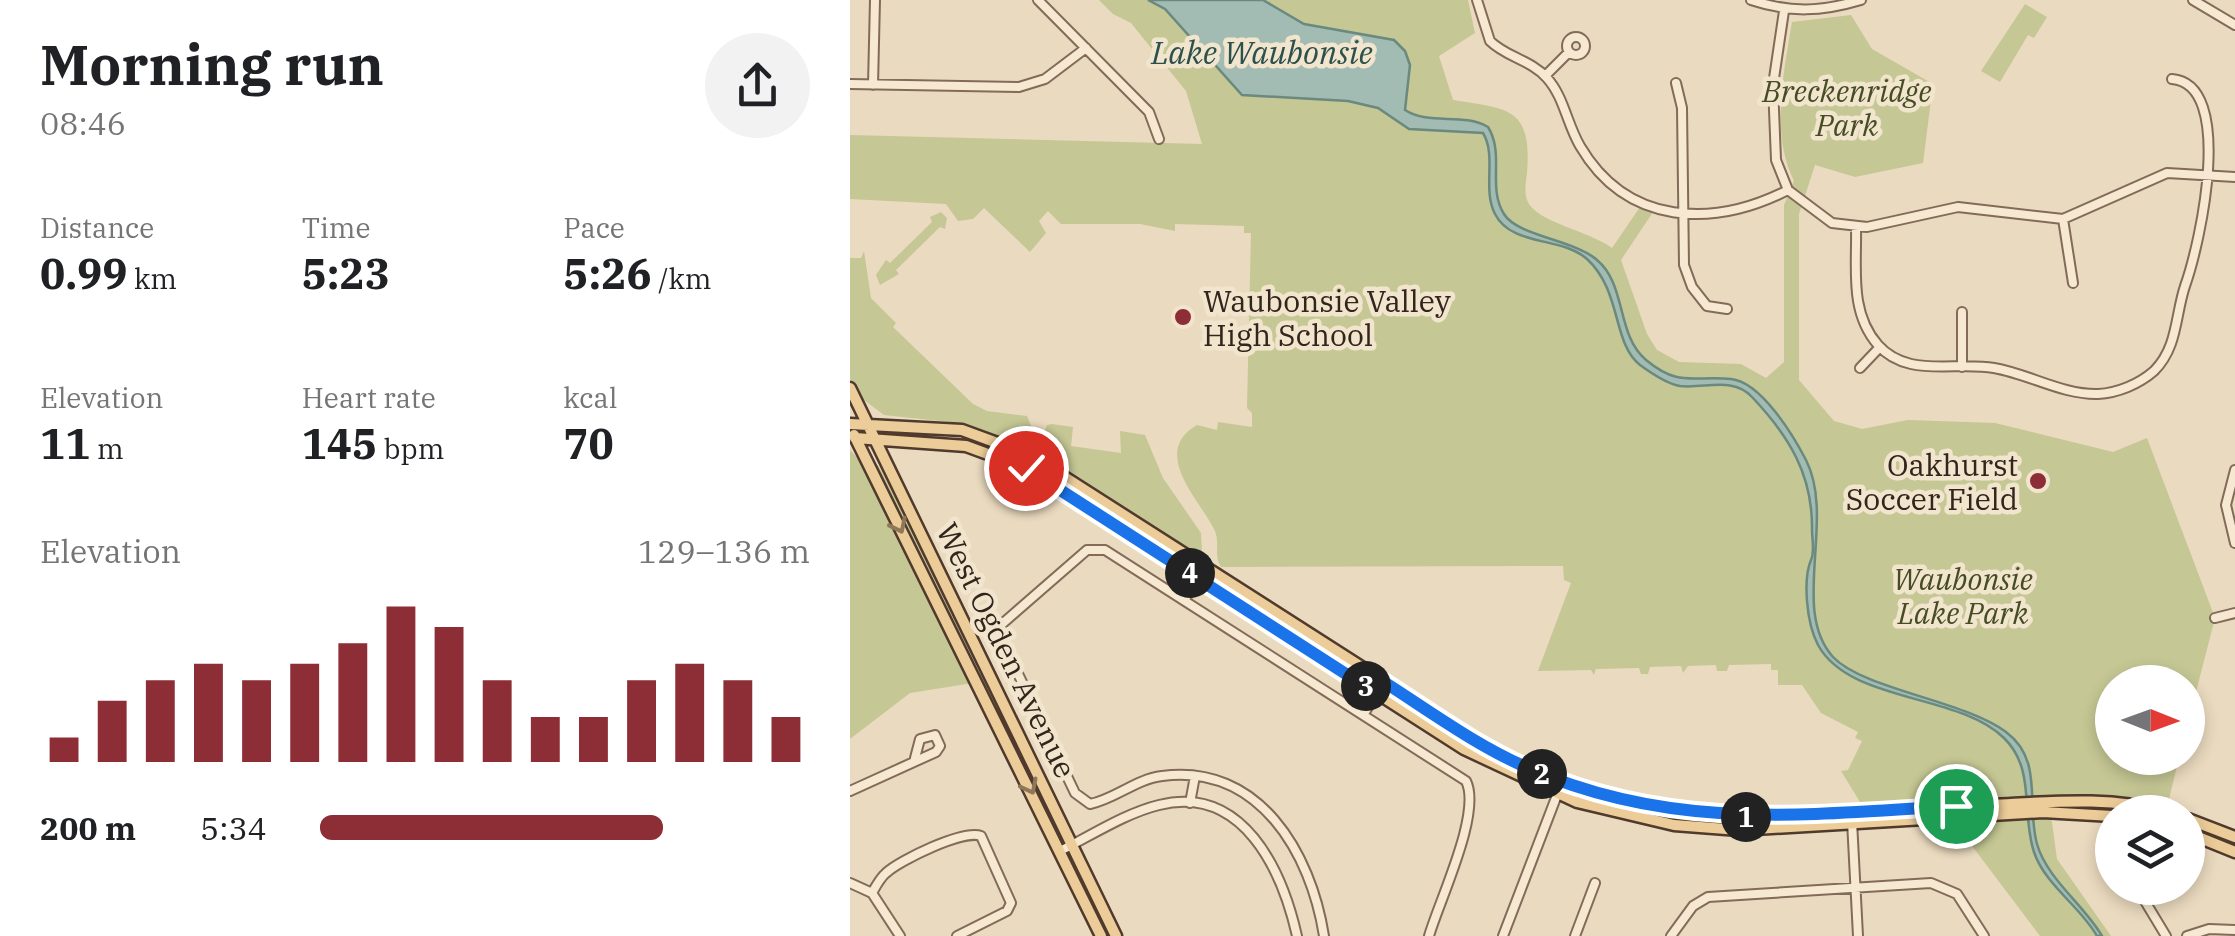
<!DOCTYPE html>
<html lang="en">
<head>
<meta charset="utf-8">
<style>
	body { margin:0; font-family:"IBM Plex Serif",serif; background:#f2f2f2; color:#202124; height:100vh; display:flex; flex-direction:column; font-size:38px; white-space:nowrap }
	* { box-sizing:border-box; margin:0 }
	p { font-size:32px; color:#757577 }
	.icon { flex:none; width:55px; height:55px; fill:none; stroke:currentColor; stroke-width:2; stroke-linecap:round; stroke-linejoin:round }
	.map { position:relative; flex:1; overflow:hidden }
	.panel { display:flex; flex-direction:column; background:#fff; width:850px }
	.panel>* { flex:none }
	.needle { width:65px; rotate:91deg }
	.fabs { position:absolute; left:1245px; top:665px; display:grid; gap:20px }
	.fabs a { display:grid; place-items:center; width:110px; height:110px; border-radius:50%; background:#fff; box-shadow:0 5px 15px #0003; font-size:50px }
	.pin { position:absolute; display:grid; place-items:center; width:85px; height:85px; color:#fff; margin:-42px; border:5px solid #fff; border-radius:50%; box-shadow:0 2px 10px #0007 }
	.km { position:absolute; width:50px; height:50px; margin:-25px; border-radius:50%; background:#222; color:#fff; font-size:28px; line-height:50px; text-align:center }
	.round { display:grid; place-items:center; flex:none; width:105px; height:105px; border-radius:52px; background:#f2f2f2 }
	.overview { display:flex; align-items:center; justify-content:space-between; height:170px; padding:0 40px }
	h1 { font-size:55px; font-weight:700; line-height:75px }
	.figures { display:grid; grid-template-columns:repeat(3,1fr); gap:15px; height:170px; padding:10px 40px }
	.figures div { display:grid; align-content:center }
	.figures b { font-size:42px; font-weight:700 }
	.figures small { font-size:28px; font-weight:400 }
	.figures p { font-size:28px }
	.chart { height:280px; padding:20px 40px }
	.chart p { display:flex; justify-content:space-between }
	.chart svg { width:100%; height:180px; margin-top:10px; stroke:#8d2d35; stroke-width:6 }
	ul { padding:0 40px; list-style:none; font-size:32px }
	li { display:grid; grid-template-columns:160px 120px 1fr; align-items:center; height:75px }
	li i { height:25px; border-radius:12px; background:#8d2d35 }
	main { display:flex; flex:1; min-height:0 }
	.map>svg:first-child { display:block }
	.green { fill:#c5c794 }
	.water { fill:#a2bcb3; stroke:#6a897f; stroke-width:2.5 }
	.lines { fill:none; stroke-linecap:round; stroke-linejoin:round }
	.minor-casing { stroke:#826b59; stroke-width:12 }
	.major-casing { stroke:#4f3a2d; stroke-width:15 }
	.minor { stroke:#f6e8d1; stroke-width:8 }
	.major { stroke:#eccc98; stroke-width:10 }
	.oneway { stroke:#8f785a }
	.route-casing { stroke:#fff; stroke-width:20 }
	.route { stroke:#1a73e8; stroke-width:12 }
	.poi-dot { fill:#8d2d35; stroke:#f2e5ce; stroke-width:4 }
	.labels { text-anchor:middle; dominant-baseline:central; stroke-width:9; stroke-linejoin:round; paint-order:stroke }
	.park-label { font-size:30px; font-style:italic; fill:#464d24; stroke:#f2e5ce }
	.poi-label { font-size:30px; fill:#32251c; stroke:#f2e5ce; text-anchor:start }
	.street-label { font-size:30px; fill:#32251c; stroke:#f2e5ce }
	.water-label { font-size:32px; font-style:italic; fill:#2c514c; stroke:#f2e5ce }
</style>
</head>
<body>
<main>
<section class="panel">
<div class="overview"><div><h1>Morning run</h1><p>08:46</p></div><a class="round"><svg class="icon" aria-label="share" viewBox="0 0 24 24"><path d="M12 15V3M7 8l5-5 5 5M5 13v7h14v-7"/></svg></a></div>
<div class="figures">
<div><p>Distance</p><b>0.99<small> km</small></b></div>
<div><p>Time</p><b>5:23</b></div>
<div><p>Pace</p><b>5:26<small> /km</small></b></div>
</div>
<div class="figures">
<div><p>Elevation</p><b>11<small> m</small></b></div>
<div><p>Heart rate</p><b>145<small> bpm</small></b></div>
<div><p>kcal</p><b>70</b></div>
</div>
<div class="chart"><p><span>Elevation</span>129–136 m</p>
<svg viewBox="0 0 160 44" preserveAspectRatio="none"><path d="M5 44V38M15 44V29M25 44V24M35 44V20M45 44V24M55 44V20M65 44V15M75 44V6M85 44V11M95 44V24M105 44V33M115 44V33M125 44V24M135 44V20M145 44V24M155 44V33"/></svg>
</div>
<ul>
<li><b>200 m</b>5:34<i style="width:70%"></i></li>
</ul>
</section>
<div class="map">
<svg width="1385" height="936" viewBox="0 0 1385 936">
	<rect width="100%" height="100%" fill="#eadabf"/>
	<!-- green -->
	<path class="green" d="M249,0H618L625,33L589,56L603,100C659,109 682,107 677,173C676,183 673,194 679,204C691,223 741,232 762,248L790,207L803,212L771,260L797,334L807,350L829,362L891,364L916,378L934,362V205L944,181C920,133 934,72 942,22L1001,15L1022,49L1083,84L1073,163L1005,177L965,165L949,214V380L984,421L1012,429L1058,420L1145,423L1263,452L1297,438L1365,618L1338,723V682H1262V758H1329L1317,807L1253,796L1199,797L1200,805H1241L1200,808L1207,859L1261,936H1190L1110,830L1109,815H1067L1108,810V800L1010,802L991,771L998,770L1012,741L1005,738L1008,732L971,713L952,685H928V670H921V664L879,665L877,671H867L866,665L838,666L833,673L831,666L800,667L798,674H791L789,668L746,669L744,675L741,670L688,671L721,583L714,580L713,566L371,567C363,555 371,542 364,529C349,499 300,452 347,425L367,430L368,422L402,427V413L397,408L401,233H394V226L325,224V231L290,224H211L198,211L189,221L196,233L180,252L134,208L123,219L108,221L96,204L0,199V135L352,144L336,91L281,23L263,14Z
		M1175,4L1197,17L1184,38L1178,35L1150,82L1131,71Z
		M91,212L97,218L95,229L90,227L46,270L49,274L30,285L26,275L36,260L40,263L82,222L80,217Z
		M14,251L21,298L46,323L43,327L123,404L137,411L177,416L182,428L177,443L169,445L117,424L34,415L10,397L0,379V258H11Z
		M202,424L223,427L221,446L271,453L270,431L295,435L313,478L351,533L352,553L342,554L193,457L188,449L197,425Z
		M0,450L15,466L123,683L60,693L0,739Z
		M28,465L86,572L167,746L25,466Z"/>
	<!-- water -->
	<path class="water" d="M298,0H413L454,24L544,40L555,51L560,65L555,110C580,126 612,112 638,127C655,154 637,187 654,214C667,236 725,240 747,260C777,285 766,335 796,360C830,388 843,375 881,379C911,382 943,435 956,460C986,519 940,610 983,657C1013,689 1115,701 1156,732C1194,760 1176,805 1187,844C1197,879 1234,905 1252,936H1247C1230,906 1195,885 1184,852C1171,814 1186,769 1154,738C1108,693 1000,703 968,645C956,622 953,579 961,560C965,552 962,538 962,530C963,475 939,436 902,397C883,376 855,389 830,386C817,384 801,373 790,365C762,343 772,291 737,259C711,236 662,247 645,214C632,189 647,156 633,133L559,129L528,108L498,101L392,95L315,9Z"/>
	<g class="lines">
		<defs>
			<path id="minor" d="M188,0L299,112L309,139
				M627,0L640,41C656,57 681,60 697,78C714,97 717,124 730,146C777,226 863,228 938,190
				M901,0C940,13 971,12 1011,0
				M1343,0L1385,25
				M934,11L923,85L926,160L938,190L982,223L1017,227L1108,207L1213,219L1317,173L1385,177
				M717 46a9 9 0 1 1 18 0a9 9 0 1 1-18 0Z
				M695,76L719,52
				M826,83L832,108L834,265L842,287L857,306L877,309
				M0,84L169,87L195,79L236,48
				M23,85L25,0
				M1213,219L1223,283
				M1006,228C1007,268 999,312 1028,345C1036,354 1048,361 1061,364C1088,370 1117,363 1144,368C1179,374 1213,395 1248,394C1268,393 1289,384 1304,371C1328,347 1325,316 1335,286C1351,241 1385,84 1322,79
				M1112,312V367
				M1010,368L1030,347
				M1385,470L1376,505L1385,543
				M335,599L350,575
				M1365,618L1385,613
				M513,715L534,682
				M0,791L86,752L90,746L85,735L70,739L65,758
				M340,803L345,776
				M1002,821L1008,936
				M212,850C242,835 276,813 309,805C393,784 432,870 447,936
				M0,883L22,893L50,936
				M1287,888L1316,936
				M22,893C26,886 30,878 36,873C50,860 114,829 131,836L161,903L157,911L107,936
				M474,936C461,853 409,763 312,776C286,779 265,799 240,804L225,793L148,632L152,624L237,550H255L616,781C632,813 589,901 579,936
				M653,936L712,782
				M725,936L745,883
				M821,936L843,906L858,897L1081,883L1107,894L1134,936
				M1337,936L1359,929L1385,930"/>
			<path id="major" d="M0,388L266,936
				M0,424L112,430L180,455L635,746C805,842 958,811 1142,805C1202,802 1259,796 1317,812
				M4,435L251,936
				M5,438L116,446L176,468L614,749L727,802L824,825L889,830L1193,812L1262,816
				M1338,819L1385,837
				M1338,833L1385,852"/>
		</defs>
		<!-- minor casing -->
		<use href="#minor" class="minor-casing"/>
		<!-- major casing -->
		<use href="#major" class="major-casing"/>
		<!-- minor -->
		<use href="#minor" class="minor"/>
		<!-- major -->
		<use href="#major" class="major"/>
	</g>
	<!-- one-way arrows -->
	<defs><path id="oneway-chevron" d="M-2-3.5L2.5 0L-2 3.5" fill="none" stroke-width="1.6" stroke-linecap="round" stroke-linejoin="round" transform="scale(2.5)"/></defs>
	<g class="oneway">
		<use href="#oneway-chevron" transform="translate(49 526) rotate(64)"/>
		<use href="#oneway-chevron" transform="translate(180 787) rotate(63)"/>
	</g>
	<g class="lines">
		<defs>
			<path id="route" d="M176,468L527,694L534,682C581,712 627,746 678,768C821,831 955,815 1106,806"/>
		</defs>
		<!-- route casing -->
		<use href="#route" class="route-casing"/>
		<!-- route -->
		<use href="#route" class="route"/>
	</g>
	<!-- markers -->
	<g class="poi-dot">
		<circle cx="333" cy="317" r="10"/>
		<circle cx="1188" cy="481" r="10"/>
	</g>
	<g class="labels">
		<!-- park labels -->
		<g class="park-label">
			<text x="997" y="90">Breckenridge<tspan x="997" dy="34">Park</tspan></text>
			<text x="1113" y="578">Waubonsie<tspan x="1113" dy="34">Lake Park</tspan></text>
		</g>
		<!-- poi labels -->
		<g class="poi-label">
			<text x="353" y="300">Waubonsie Valley<tspan x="353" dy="34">High School</tspan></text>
			<text x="1168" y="464" text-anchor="end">Oakhurst<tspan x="1168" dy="34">Soccer Field</tspan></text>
		</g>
		<!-- street labels -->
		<g class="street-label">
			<text transform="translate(157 650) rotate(64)">West Ogden Avenue</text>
		</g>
		<!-- water labels -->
		<g class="water-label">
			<text x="412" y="52">Lake Waubonsie</text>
		</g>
	</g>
</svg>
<div class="fabs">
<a><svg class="needle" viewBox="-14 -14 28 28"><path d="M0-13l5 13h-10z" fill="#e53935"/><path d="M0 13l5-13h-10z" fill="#757577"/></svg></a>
<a><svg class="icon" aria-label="layers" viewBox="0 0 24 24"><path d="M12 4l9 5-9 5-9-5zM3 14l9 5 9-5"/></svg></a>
</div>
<div class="pin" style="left:1106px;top:806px;background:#1e9e55"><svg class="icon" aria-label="arrive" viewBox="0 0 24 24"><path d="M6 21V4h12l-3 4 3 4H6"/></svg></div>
<div class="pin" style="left:176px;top:468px;background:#d93025"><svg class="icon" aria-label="check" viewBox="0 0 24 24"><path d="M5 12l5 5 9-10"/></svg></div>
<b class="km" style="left:896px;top:817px">1</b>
<b class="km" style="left:692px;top:774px">2</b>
<b class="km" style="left:516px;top:686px">3</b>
<b class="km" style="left:340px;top:573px">4</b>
</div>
</main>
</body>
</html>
